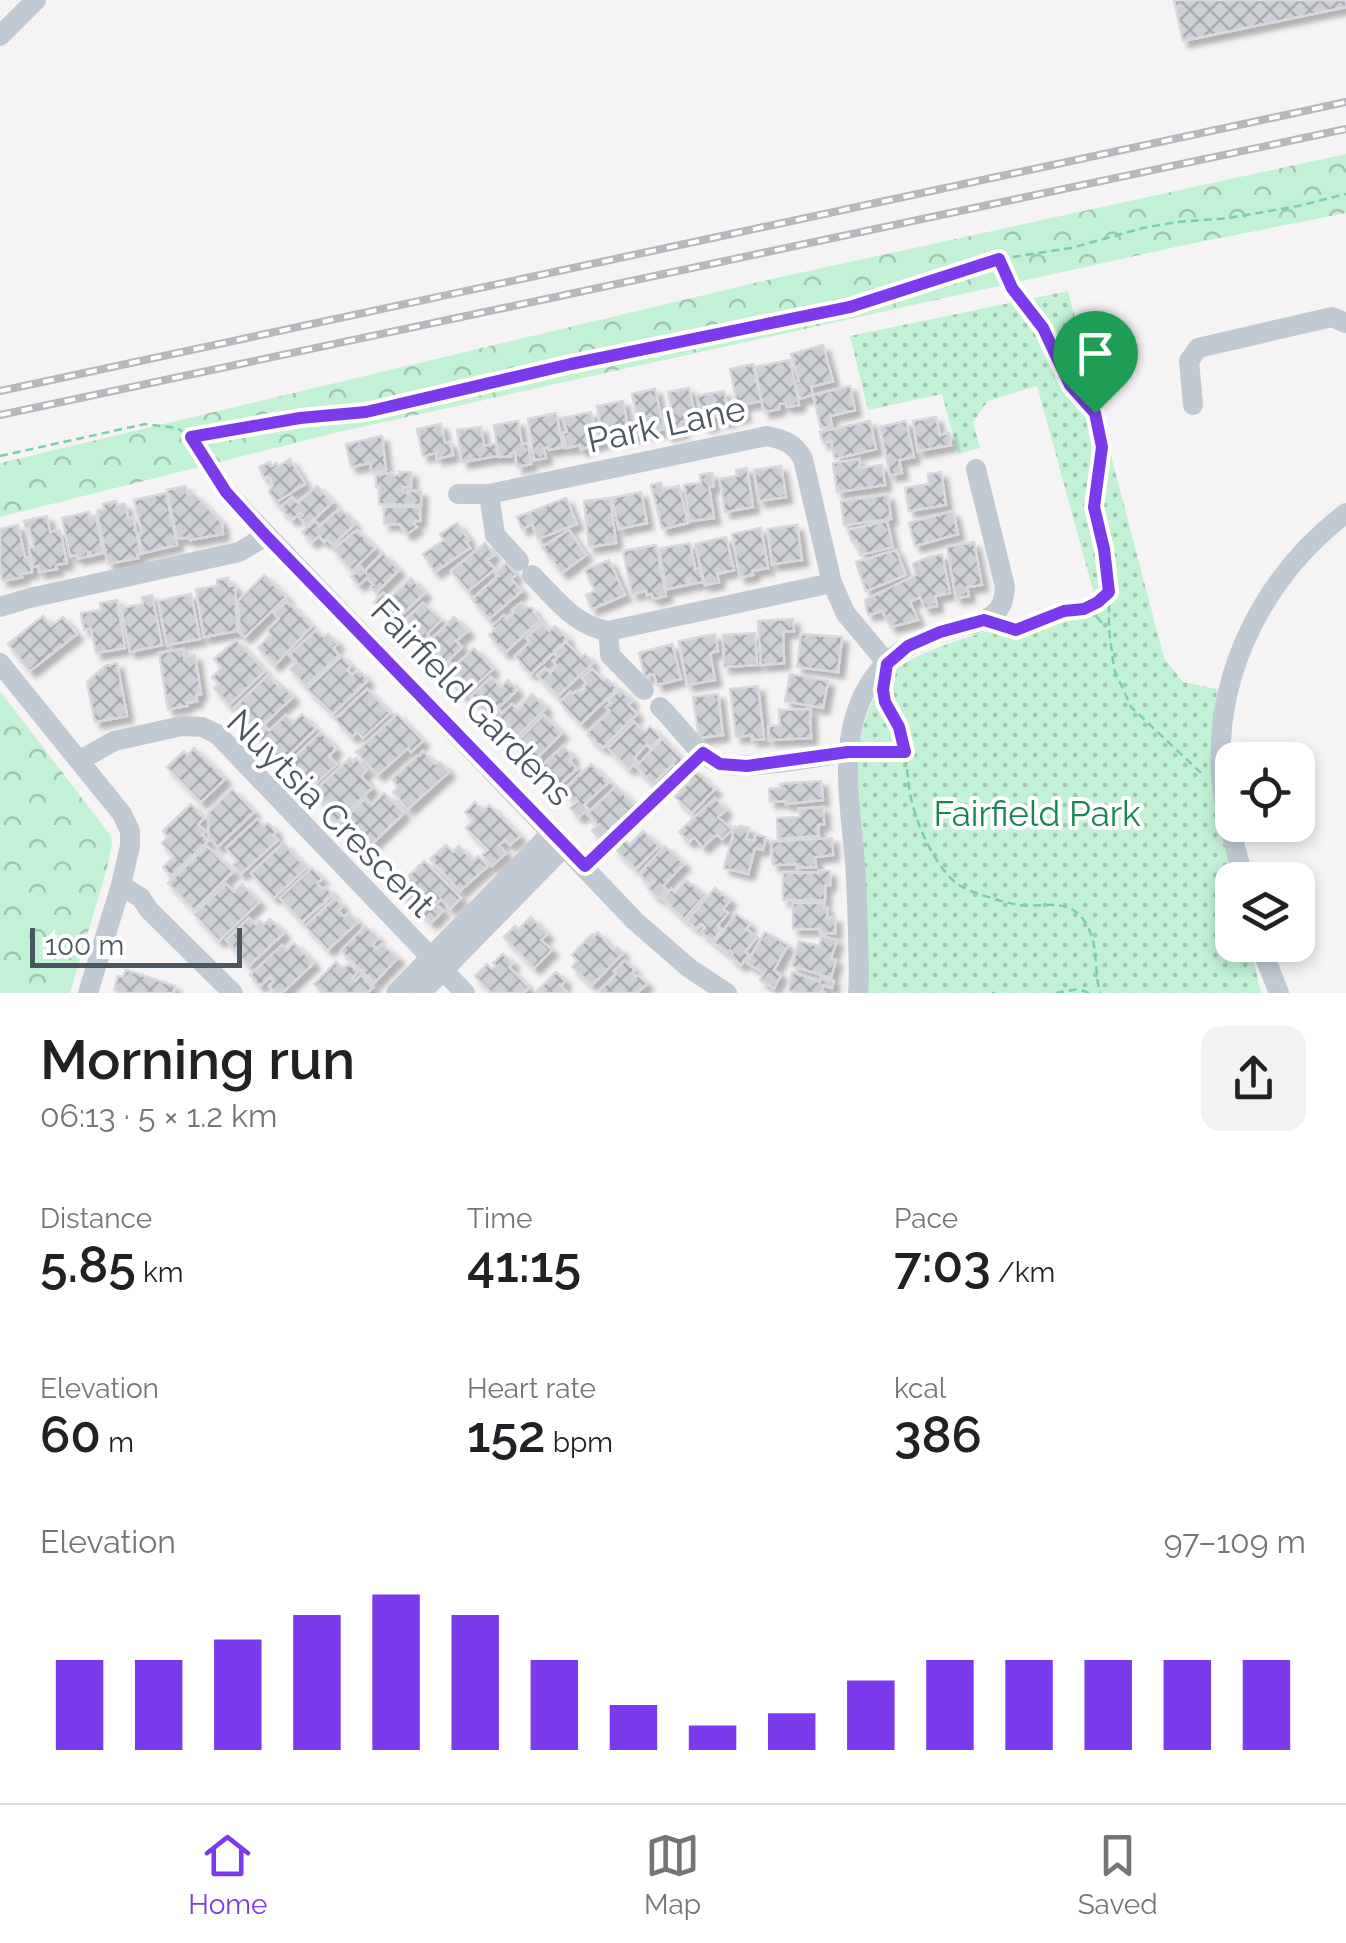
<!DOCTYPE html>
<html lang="en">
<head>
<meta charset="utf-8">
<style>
	body { margin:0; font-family:Raleway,sans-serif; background:#f2f2f2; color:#202124; height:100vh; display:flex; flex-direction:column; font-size:38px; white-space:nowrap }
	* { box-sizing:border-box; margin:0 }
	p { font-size:32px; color:#757577 }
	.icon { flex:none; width:55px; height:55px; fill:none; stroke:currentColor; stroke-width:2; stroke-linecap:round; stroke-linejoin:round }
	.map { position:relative; height:993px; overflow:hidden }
	.drawer { display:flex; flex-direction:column; background:#fff; flex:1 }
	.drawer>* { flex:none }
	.controls { position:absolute; left:1215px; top:742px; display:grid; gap:20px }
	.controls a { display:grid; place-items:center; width:100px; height:100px; border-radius:20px; background:#fff; box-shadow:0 5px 15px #0003; font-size:50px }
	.scale { position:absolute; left:30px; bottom:25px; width:212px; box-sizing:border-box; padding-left:10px; border:5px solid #4a5661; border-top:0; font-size:28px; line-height:35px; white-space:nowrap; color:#4a5661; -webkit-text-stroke:8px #fff; paint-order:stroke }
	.pin { position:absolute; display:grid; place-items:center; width:85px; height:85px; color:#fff; margin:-102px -42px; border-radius:50% 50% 50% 0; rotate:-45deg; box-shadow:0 0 10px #0007 }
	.pin .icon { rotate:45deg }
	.round { display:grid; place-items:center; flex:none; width:105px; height:105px; border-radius:20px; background:#f2f2f2 }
	.head { display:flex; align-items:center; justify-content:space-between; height:170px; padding:0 40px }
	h1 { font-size:55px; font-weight:600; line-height:75px }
	.figures { display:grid; grid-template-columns:repeat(3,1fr); gap:15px; height:170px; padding:10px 40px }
	.figures div { display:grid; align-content:center }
	.figures b { font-size:50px; font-weight:600 }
	.figures small { font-size:28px; font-weight:400 }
	.figures p { font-size:28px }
	.chart { height:280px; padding:20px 40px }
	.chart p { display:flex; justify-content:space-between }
	.chart svg { width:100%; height:180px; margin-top:10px; stroke:#7c3aed; stroke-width:6 }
	.tab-bar { display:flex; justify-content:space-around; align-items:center; height:140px; border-top:2px solid #e0e0e0; background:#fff; font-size:28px; color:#757577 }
	.tab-bar a { display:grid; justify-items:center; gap:5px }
	.tab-bar .on { color:#7c3aed }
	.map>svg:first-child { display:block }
	.grass { fill:url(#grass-dots) }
	.forest { fill:url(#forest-crowns) }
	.building { fill:url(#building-cross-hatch); stroke:#d7d9de; stroke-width:2.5; filter:url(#shadow) }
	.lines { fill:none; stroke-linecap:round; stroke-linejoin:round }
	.path { stroke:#7ad0a6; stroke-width:2.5; stroke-dasharray:8 5; stroke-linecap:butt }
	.minor { stroke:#c1cad2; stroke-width:20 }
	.rail-casing { stroke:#b5b8bd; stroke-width:8 }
	.rail { stroke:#fff; stroke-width:4; stroke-dasharray:11; stroke-linecap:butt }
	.route-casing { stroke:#fff; stroke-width:20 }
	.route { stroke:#7c3aed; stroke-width:12 }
	.labels { text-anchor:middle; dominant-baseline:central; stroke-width:8; stroke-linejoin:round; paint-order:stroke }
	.street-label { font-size:35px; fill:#4a5661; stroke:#fff }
	.park-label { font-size:35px; fill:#17864f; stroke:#fff }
</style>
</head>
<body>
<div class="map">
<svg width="1346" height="993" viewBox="0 0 1346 993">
	<defs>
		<pattern id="grass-dots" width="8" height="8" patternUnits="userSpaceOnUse" patternTransform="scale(2.5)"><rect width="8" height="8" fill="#c3f1d5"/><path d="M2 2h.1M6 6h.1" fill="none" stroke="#a0c6b0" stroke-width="1.8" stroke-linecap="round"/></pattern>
		<pattern id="forest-crowns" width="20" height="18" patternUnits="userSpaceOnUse" patternTransform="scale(2.5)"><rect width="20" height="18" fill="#c3f1d5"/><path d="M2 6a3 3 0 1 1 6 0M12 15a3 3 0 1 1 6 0" fill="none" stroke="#a0c6b0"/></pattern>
		<pattern id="building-cross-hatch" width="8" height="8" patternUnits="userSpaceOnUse" patternTransform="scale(2.5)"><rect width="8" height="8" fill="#cdcfd5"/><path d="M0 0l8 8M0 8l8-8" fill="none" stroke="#a8abb0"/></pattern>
		<filter id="shadow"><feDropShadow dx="6" dy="6" stdDeviation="2.5" flood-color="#0004"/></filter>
	</defs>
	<rect width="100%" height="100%" fill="#f5f3f3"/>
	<!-- grass -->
	<path class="grass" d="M1068,291L1164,658L1183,682L1217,689L1212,775L1235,880H1232V945H1250L1261,993H865L856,754C862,729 869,702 884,681C914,641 1046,619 1096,601L1037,386L988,401L973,422L980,448L958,454L942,394L868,410L850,336Z"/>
	<!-- forest -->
	<path class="forest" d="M1346,154V213L1180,246L339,432L0,517V463L767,280Z
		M0,691L111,836L112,843L107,868L70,993H0Z"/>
	<!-- building -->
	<path class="building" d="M1174,0H1346V7L1183,41Z
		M823,345L833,381L811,387L813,395L799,399L795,382L799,381L791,354Z
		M790,360L799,405L787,407L786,403L779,404V409L764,412L755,367Z
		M753,364L761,401L742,405L745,415L733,418L731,405L737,404L730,369Z
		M850,386L855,410L830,416L832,426L821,428L813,395Z
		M689,388L696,419L681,422L683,431L667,435L664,418L673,416L668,392Z
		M655,389L664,429L633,436L630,423L638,422L632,394Z
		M724,391L730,420L721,422L719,415L712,417L714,424L703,426L697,396Z
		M623,401L630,437L616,440L615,433L610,434L611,440L599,443L596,429L601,428L597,406Z
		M591,412L598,443L581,450L580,445L566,448L563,433L567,432L563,418Z
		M556,413L563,447L549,450L548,447L544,448L546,458L534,460L528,419Z
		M936,417L940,435L949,433L951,445L918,451L913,421Z
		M518,421L522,444H528L531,464L517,467L515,452L511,453V456L499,457L494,425Z
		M870,421L876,449L835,459L831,441L823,443L820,432Z
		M906,421L914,457L899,460L902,473L890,475L880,427Z
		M441,424L445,443L450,442L453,455L437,459L436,453L423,456L417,429Z
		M481,427L484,446L496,444L498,456L462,462L457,430Z
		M382,436L386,470L372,473L370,463L351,467L346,444Z
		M290,459L305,484L276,502L269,492L273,485L268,476L264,478L259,467L270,462L272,466L276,463L279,466Z
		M859,459L860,468L882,465L885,485L837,492L833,463Z
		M781,466L786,497L759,501L754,470Z
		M747,468L753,507L725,512L720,479L737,476L736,470Z
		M399,472H411V487H403V491L408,494V491H421V505L379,504V487H376V475L391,473L392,475H399Z
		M941,472L946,505L909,511L905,488L929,484L928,474Z
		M712,473L714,486L709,487L714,518L690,521L684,485L701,483L700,475Z
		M661,483L663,490L679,486L688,523L662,529L651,485Z
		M186,486L187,494H194L222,523L223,534L190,540L189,538H177L167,490Z
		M317,486L333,502L307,526L300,518L303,515L300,513L292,520L280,508L292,497L298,503Z
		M641,492L647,523L619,529L612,498Z
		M166,493L177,545L143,553L138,534L142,533L134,500Z
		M888,495L891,519L844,525L841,501Z
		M566,498L577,524L538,539L532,524L522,529L517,517Z
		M610,498L616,543L589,547L584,501Z
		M116,501L117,505L125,504L128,518H133L141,554L137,555L138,558L108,564L97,514L98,510L104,509L103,504Z
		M384,507H420V521H415L413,523L417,527L407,534L399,524H384Z
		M340,508L355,524L333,545L327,539L324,542L319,536L312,542L302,532L315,521L320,526Z
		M953,511L958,534L915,546L909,523Z
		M89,512L90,517L96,516L103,553L90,556L91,552H88V556L78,559L77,555L70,556L62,518Z
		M47,516L50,532L60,530L67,563L56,565L57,569L39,572L38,566L33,567L29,548L34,547L29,527L26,528L24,521Z
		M887,521L893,547L860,555L857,541L852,542L848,530Z
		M457,523L469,540L466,542L470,548L435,572L423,554L444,540L440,534Z
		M18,525L25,558L29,557L32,572L21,574L22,577L4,581L2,579L0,571V529Z
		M797,525L802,560L772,564L768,529Z
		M761,528L768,568L752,571L753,575L740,577L732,534Z
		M357,530L375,548L352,571L333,549Z
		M569,530L586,555L562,573L542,547Z
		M726,537L734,570L717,574L719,582L705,585L695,544Z
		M974,542L982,585L967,587L969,596L956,598L947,547Z
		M485,543L494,555L487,560L495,569L468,591L451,571Z
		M690,543L695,569L700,568L703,582L691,584L690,579H687L688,585L667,589L659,549Z
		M656,545L666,596L653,599L652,594L647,595L646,591L632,594L623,551Z
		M896,550L906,575L866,591L856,562Z
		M383,553L399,570L376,593L371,587L374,585L367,578L359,585L351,577L361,567L366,573V570Z
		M942,554L950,593L935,596L937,606L925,608L920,597L910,602L918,620L891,627L882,611L868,615L865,600L916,575L913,564L928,557Z
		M609,560L625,595L592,609L586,595L595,591L585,570Z
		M506,563L516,575L511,579L522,591L489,619L472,599L498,576L495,573Z
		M264,575L286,597L245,637L240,633L238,601Z
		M228,578L229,586L235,585L237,631L204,637L196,589L217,586V580Z
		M411,578L425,593L395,621L387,613L392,608L390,606L384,612L374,602L383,593L389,599Z
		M191,594L200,639L167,645L158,601Z
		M152,595L162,645L130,652L121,608L143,604L142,597Z
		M117,600L125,648L96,653L91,628L84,630L81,613L101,610L100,603Z
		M287,601L312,626L275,665L258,648L270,635L268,630L279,619L274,613Z
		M423,603L441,620L427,634L430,637L421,645L412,635L418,629L415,625L412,627L405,620Z
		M521,603L525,607L533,608V612L540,620L505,653L489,635L495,629L492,626L504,615L507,619L514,613L512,610Z
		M43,616L51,626L63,617L77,634L30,671L8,644Z
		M454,617L468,631L456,641L462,647L448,661L453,666L444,674L433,664L441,656L439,654L435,659L423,647Z
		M793,619L794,631L783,632L784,663L761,665L758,621Z
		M542,623L549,631L555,626L568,639L531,674L515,656L530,642L526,638Z
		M316,630L324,637L328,634L338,644L333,648L339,655L306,686L290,669L297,663L289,655Z
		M755,633L757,665L724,667L723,635Z
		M715,634L718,651L710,653L715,680L687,685L679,641Z
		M801,634L842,637L838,672L797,667Z
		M236,640L265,671L229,705L214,688L219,684L212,677L222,668L214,659Z
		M566,642L581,658L585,654L593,663L558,696L537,675L545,668L550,673L557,666L553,661L558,657L554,653Z
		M672,644L681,679L657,685L654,674L645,677L639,653Z
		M474,648L493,669L464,696L454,686L462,679L453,668Z
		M183,649L184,657L195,655L201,694L196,695L197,701L187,703V706L168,709L159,653Z
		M342,656L351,666L347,670L352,675L358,670L368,680L333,714L307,689Z
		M117,663L127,716L95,722L87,682L105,666Z
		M592,669L604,681L607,679L617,689L581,724L560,702L570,692L573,694L576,691L583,692L586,682L582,678Z
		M790,674L828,681L823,708L785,701Z
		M268,675L280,688L282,685L293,697L256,732L234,708Z
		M491,677L501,687L508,680L517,690L489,717L470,697Z
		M758,686L764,739L752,740V735L736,737L730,689Z
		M367,689L390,713L363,738L357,732L352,737L335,719Z
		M620,689L632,701L628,705L637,714L603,748L588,736V732L610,711L606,707L611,703L608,700Z
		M532,694L546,708L516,738L506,728L509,725L506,722L497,732L487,722L499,710L502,713L512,704L517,710Z
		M718,694L723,735L699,738L693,697Z
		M810,709L811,738L769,740V726L780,725L779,710Z
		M302,714L316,729L281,762L257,736L266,727L269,731L286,715L293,723Z
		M397,714L423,741L411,752L408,748L378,775L356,752Z
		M544,715L562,733L538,757L541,760L533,768L524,760L531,754L528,751L526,754L516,743Z
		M634,722L645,732L650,726L661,737L650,748L647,744L634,758L637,761L629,769L608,748Z
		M321,732L336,749L329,756L337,764L310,789L287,764Z
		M662,739L685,762L678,769L673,764L653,784L636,767Z
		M563,746L573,757L569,760L577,769L562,783L564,786L556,793L547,784L554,778L542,766Z
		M194,748L225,779L201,802L167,767L184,751L187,755Z
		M423,751L435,764L440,762L449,772L408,809L393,792L398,787L392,779Z
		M350,758L353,761L356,758L367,770L361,776L372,788L336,823L324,811L330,805L328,802L325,805L313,792Z
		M591,764L609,782L584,805L588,809L579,817L570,808L578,801L576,798L573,801L563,790Z
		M694,769L715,789L692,813L675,797L690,781L686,777Z
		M821,781L823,800L786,804V801L770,802L769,789L781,788L780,784Z
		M616,786L636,806L601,840L592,831L598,825L587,814Z
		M232,789L254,812L218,847L209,837L208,813Z
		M384,793L404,813L365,851L339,824L366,798L372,805Z
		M715,798L726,810L718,817L732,830L722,839L717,834L703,847L694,837L689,842L679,832Z
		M475,802L483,811L489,805L520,836L510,845L505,840L499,845L506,853L492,866L482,855L488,850L466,828L473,821L465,812Z
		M191,804L204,818L198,824L205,831L202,835L208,841L171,876L163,867L174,857L162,843L168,837L163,831Z
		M823,807L824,824L818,825L819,836L778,839L777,818L800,817L799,809Z
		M257,819L264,826L268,823L276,832L273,835L278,840L241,874L233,865L238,861L226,848Z
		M740,826L749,828L746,839L754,841L756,834L766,837L763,850L755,848L748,874L724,868L735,827L739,828Z
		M643,831L659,846L636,869L615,849L624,839L629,845Z
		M832,838L833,855L815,857L816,867L797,868V864L773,865L771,842Z
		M283,843L306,868L274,898L251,873Z
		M446,845L453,852L459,846L473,861L478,856L488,866L460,891L430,859Z
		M207,846L233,872L194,910L168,883Z
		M665,846L684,864L663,886L667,890L659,898L648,888L655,882L653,880L649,884L639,874Z
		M424,861L461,898L450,909L441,899L436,904L443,911L431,923L396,888Z
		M312,868L322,879L317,883L322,889L326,887L333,895L302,922L280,898Z
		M819,871H830V885H825V900H783V873H819Z
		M686,880L705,895L684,919L663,899L671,889L675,893Z
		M226,884L234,892L242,884L259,902L219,941L194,914Z
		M715,888L730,900L723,909L728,913L717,926L722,929L712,941L701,932L705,927L702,924L697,929L687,921Z
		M335,898L343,906L338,911L344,917L349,913L358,922L328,950L305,926Z
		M793,903H824V908H827V918L835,917V933H820V929H793Z
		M736,914L750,924L746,929L757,937L745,952L749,955L741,965L730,957L733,953L730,950L728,953L714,943Z
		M531,917L547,934L541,940L552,950L534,968L504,937L515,926L519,929Z
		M249,918L256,925L260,921L263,925L270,919L284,933L249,966L226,940Z
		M365,926L378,938L372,945L377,949L382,944L398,958L374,983L341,951Z
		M598,932L613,950L617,947L623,953L592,985L572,967L578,961L572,955L592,934L594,936Z
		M765,932L788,945L774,970L781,975L774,988L760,980L764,973L747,963Z
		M822,936L837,940L831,958L836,960L831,978L792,966L799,941L819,946Z
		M294,943L314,963L282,993H276L269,986L274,981L270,977L260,986L250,975L282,945L287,950Z
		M503,954L513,963L509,967L529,988L523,993H492L475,976L487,964L492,969L496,966L493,963Z
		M625,960L635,970L632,973L636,977L638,975L647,984L637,993H601L599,991L616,974L614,971Z
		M336,962L342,968L350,964L358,972L352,978L355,981L361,975L373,987L367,993H323L314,984Z
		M126,970L175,986L173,993H119L114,990L118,976L123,977Z
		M556,972L565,981L561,986L568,993H535Z
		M792,972L820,982L821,978L834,981L832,988L823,985L822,992L826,993H798L789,991Z"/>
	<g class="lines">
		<!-- path -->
		<path class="path" d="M999,259L1012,288L1043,328L1070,385L1095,413L1102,447L1094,507L1103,549L1109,592V630L1114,669L1131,707L1202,774
			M192,438L217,478
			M0,456L145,424L177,428L191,437L300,419L366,412L571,364L850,307L999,259L1071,248L1143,228L1177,222L1229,218L1298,206L1346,194
			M1086,610L1093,613L1106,627
			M1004,626C1025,632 1042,618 1061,612C1081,606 1090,611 1107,594
			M1003,630H1016
			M884,695C887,712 899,727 903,745C908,765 907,786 913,806C919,830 938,871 959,885C969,892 1006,903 1018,905C1040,908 1067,897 1083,919C1100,942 1093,968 1100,993
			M866,752H903
			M597,855L688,767
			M992,993H995
			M1056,993L1078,989L1089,993"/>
		<!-- minor -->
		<path class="minor" d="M0,36L36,0
			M1193,405L1189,361L1198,348L1332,317L1346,323
			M226,492L635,921L689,968L727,993
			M458,494H489L767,436C785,440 794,443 803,459L832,583L846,614L887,663
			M489,494L495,535L519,561
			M532,575C555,598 575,626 608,631L832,583
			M0,607L30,598L239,552L266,536
			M608,631L610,655L644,690
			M0,663L122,814L130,831V846L121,885L88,993
			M660,707C678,724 694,751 716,762C737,773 821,756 848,752
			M79,761L114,741L182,726L202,727L217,734L465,993
			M1244,880C1235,845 1223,810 1221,774C1215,671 1265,575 1346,513
			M121,885L141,898L149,910L233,993
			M1260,945L1279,993
			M396,993L552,832
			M421,993L565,846
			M858,993C860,973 858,952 858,932C857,909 857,886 855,863C850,800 835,732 874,677C892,652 923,637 951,629C965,625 983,624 994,614C1003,607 1004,597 1005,587L976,469"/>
		<defs>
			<path id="rail" d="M0,391L1346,102
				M0,415L1346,129"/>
		</defs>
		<!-- rail casing -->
		<use href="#rail" class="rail-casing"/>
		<!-- rail -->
		<use href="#rail" class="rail"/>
	</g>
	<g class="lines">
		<defs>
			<path id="route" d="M999,259L1012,288L1043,328L1070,385L1095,413L1102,447L1094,507L1104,549L1109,592L1098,602L1084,609L1064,611L1016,630L984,620L940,632L908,646L887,664L883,690L885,702L899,727L905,752H848L747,766L720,764L703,753L585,866L266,536L226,492L191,437L300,418L366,412L571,364L850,307Z"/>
		</defs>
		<!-- route casing -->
		<use href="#route" class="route-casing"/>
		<!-- route -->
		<use href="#route" class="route"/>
	</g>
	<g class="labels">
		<!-- street labels -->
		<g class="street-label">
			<text transform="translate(666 424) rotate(-12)">Park Lane</text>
			<text transform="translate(472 702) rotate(46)">Fairfield Gardens</text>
			<text transform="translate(331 813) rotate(45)">Nuytsia Crescent</text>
		</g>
		<!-- park labels -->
		<g class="park-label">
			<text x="1037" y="813">Fairfield Park</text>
		</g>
	</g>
</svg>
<div class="controls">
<a><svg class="icon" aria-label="locate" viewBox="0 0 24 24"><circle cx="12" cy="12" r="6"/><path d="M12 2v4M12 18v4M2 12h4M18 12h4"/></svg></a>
<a><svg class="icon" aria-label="layers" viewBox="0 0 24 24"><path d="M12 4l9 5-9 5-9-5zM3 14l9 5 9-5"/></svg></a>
</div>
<div class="scale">100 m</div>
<div class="pin" style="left:1095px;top:413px;background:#1e9e55"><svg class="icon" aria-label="arrive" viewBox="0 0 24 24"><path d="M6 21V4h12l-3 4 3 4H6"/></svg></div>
</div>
<section class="drawer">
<div class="head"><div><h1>Morning run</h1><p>06:13 · 5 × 1.2 km</p></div><a class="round"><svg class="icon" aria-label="share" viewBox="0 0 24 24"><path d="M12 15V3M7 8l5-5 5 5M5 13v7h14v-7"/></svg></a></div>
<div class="figures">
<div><p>Distance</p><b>5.85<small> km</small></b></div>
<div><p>Time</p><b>41:15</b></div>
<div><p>Pace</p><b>7:03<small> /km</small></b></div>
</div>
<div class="figures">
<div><p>Elevation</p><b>60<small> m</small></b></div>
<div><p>Heart rate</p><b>152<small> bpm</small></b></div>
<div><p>kcal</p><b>386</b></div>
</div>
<div class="chart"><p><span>Elevation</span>97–109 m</p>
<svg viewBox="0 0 160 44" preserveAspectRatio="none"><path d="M5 44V22M15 44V22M25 44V17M35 44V11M45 44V6M55 44V11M65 44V22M75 44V33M85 44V38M95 44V35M105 44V27M115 44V22M125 44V22M135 44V22M145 44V22M155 44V22"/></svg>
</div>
</section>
<nav class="tab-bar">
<a class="on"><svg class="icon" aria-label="home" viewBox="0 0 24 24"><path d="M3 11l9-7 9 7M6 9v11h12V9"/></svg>Home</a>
<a><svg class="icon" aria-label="map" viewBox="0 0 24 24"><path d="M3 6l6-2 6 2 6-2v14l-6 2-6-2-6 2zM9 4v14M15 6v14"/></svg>Map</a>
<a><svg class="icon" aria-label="saved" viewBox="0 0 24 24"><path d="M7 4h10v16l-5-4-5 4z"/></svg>Saved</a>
</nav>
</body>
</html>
